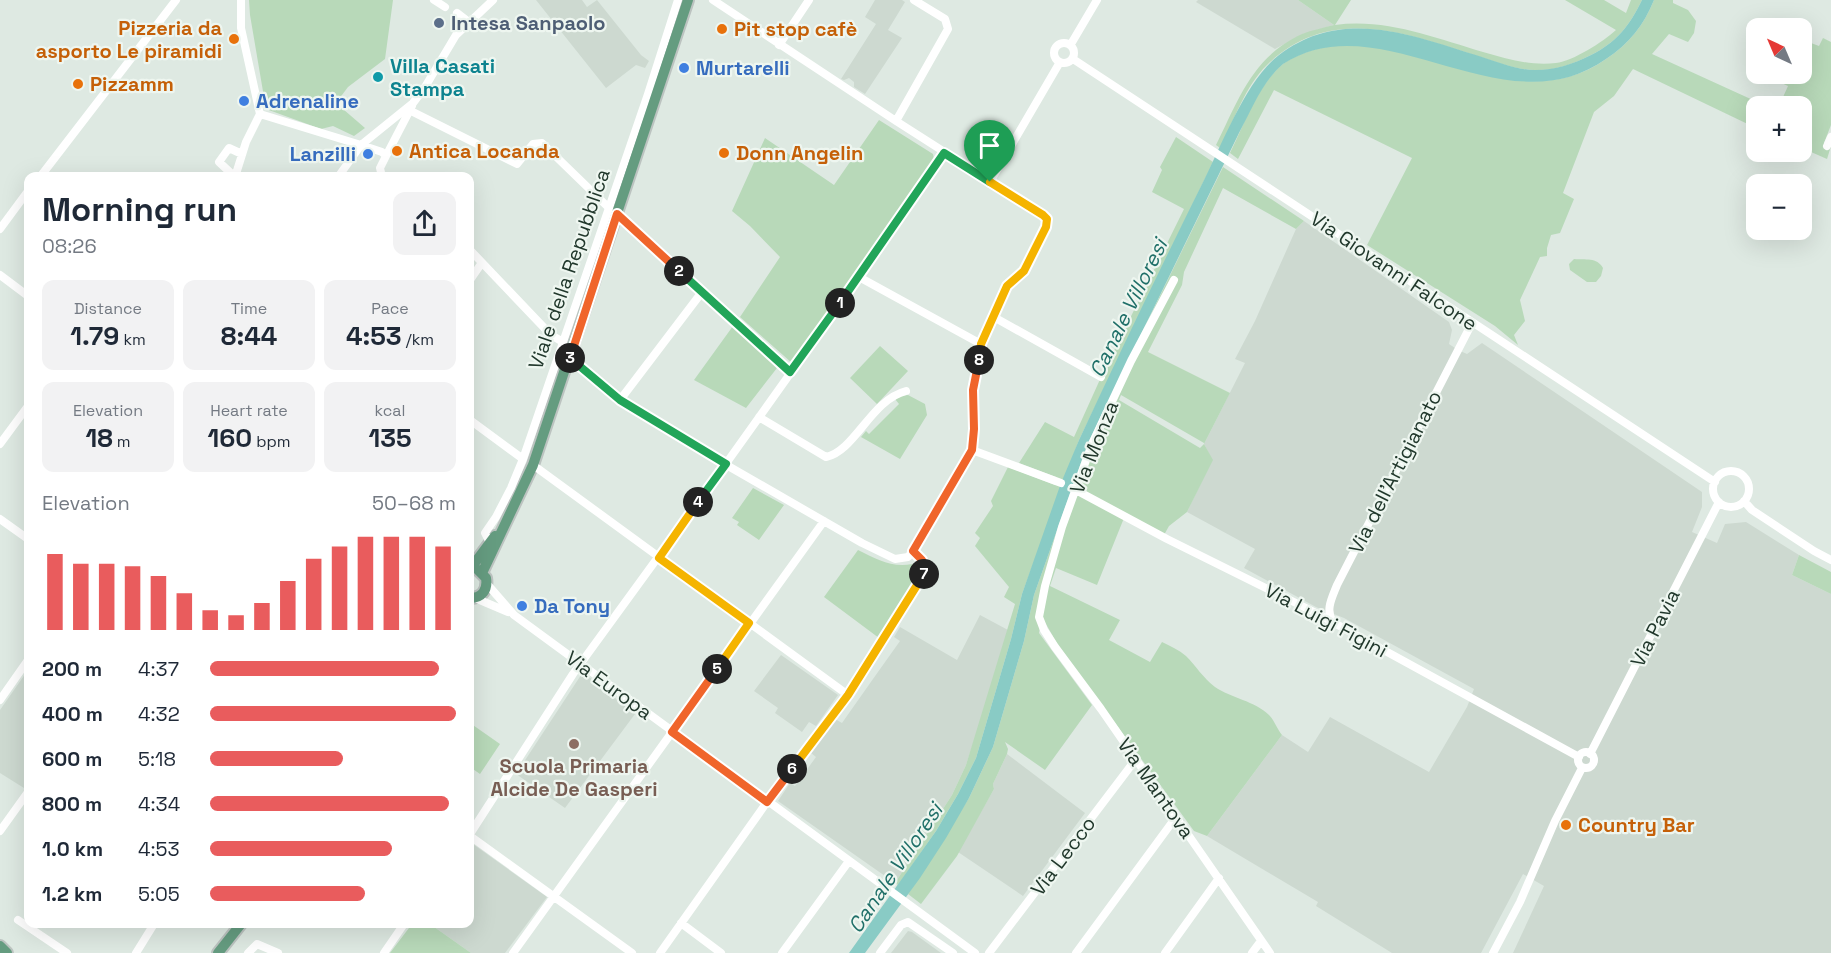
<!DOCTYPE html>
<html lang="en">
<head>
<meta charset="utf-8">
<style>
	body { margin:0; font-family:"Space Grotesk",sans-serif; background:#f2f2f3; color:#1f2937; height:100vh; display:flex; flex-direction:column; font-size:22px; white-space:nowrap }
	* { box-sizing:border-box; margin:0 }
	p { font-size:20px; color:#747a83 }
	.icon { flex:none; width:33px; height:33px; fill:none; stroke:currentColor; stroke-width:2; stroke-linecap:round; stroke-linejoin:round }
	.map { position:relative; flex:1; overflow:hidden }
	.details { position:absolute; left:24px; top:172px; width:450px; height:756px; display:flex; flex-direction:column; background:#fff; border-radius:12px; box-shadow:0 6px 24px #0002 }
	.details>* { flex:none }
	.needle { width:39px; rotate:316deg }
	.tools { position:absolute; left:1746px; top:18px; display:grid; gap:12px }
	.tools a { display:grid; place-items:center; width:66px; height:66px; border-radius:12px; background:#fff; box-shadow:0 6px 24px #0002; font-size:30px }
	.pin { position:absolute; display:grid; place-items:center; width:51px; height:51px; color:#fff; margin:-62px -26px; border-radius:50% 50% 50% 0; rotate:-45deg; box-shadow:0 0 6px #0007 }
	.pin .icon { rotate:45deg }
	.km { position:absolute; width:30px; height:30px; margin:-15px; border-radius:50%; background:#222; color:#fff; font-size:16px; line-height:30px; text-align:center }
	.round { display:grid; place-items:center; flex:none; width:63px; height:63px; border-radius:12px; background:#f2f2f3 }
	.head { display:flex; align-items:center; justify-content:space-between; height:102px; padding:0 18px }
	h1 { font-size:33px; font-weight:800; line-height:45px }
	.figures { display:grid; grid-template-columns:repeat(3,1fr); gap:9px; height:102px; padding:6px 18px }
	.figures div { display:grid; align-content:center; border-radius:12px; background:#f2f2f3; text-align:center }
	.figures b { font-size:26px; font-weight:800 }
	.figures small { font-size:16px; font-weight:400 }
	.figures p { font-size:16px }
	.chart { height:168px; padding:12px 18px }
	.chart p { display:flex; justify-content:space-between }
	.chart svg { width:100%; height:108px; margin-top:6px; stroke:#e95c5d; stroke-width:6 }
	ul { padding:0 18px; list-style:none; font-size:20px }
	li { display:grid; grid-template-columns:96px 72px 1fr; align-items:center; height:45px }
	li i { height:15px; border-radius:8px; background:#e95c5d }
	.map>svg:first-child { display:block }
	.built { fill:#cdd9d0 }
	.green { fill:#b8d9b9; fill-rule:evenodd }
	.water { fill:#89cbc5 }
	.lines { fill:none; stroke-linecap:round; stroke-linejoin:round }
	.major-casing { stroke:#bcc3c0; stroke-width:14 }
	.minor { stroke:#fff; stroke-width:8 }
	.major { stroke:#659c80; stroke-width:10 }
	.split-1-casing { stroke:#fff; stroke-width:12 }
	.split-2-casing { stroke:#fff; stroke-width:12 }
	.split-3-casing { stroke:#fff; stroke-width:12 }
	.split-4-casing { stroke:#fff; stroke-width:12 }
	.split-5-casing { stroke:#fff; stroke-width:12 }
	.split-6-casing { stroke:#fff; stroke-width:12 }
	.split-7-casing { stroke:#fff; stroke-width:12 }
	.split-8-casing { stroke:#fff; stroke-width:12 }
	.split-9-casing { stroke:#fff; stroke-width:12 }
	.split-1 { stroke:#22a559; stroke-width:8 }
	.split-2 { stroke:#22a559; stroke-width:8 }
	.split-3 { stroke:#f0652b; stroke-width:8 }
	.split-4 { stroke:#22a559; stroke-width:8 }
	.split-5 { stroke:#f5b400; stroke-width:8 }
	.split-6 { stroke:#f0652b; stroke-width:8 }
	.split-7 { stroke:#f5b400; stroke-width:8 }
	.split-8 { stroke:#f0652b; stroke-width:8 }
	.split-9 { stroke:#f5b400; stroke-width:8 }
	.service-dot { fill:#5c6f8a; stroke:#eef6f0; stroke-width:2 }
	.food-dot { fill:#e8710a; stroke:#eef6f0; stroke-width:2 }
	.shop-dot { fill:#3f7fe0; stroke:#eef6f0; stroke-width:2 }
	.culture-dot { fill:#0f9aa8; stroke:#eef6f0; stroke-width:2 }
	.education-dot { fill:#8d6e63; stroke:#eef6f0; stroke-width:2 }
	.labels { text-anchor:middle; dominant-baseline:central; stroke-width:4.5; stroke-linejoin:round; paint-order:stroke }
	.service-label { font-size:20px; font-weight:bold; fill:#4e5e75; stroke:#eef6f0; text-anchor:start }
	.food-label { font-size:20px; font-weight:bold; fill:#c56008; stroke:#eef6f0; text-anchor:start }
	.culture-label { font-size:20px; font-weight:bold; fill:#0d838f; stroke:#eef6f0; text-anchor:start }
	.shop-label { font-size:20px; font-weight:bold; fill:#366cbe; stroke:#eef6f0; text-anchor:start }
	.street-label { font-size:20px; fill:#21382c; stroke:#eef6f0 }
	.education-label { font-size:20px; font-weight:bold; fill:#785e54; stroke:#eef6f0 }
	.water-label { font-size:21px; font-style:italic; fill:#1f6f68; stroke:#eef6f0 }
</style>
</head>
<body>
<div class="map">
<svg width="1831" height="953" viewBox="0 0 1831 953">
	<rect width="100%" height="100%" fill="#dee9e2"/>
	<!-- built -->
	<path class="built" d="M536,0H582L587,7L597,0L641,55L649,61L645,68L636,65L606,88Z
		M875,0H902L905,2L888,30L902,38L865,94L854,87V82L849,78L844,80L841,79L876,24L865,17Z
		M1198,0H1298L1334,25L1303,34L1275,49L1196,2Z
		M1304,221L1449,322L1452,330L1449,344L1458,350L1467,354L1482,343L1702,492V507L1692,532L1717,543L1725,524L1746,522L1799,555L1792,575L1831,594V953H1513L1544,886L1523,874L1481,953H1392L1316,906L1318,902L1207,836L1282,735L1308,752L1330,717L1429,772L1467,707L1474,689L1344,618L1316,607L1244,568L1255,549L1187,512L1212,460L1204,444L1245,363L1235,359L1255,321L1296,229Z
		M980,615L1008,630L985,708L966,765L952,795L895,883L778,801L790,783L795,786L816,757L811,753L835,719L842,723L873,679L900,641L894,637L900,627L957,660Z
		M781,655L838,695L816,726L809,722L802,732L775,713L778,708L754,691Z
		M28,670V782L24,788L0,773V710Z
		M583,672L635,714L565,808L516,774Z
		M1007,754L1085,813L1023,896L958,852L994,789L993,784Z
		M470,842L547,897L505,953H471L430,924H470Z
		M908,931L912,932L941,953H891Z"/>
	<!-- green -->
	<path class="green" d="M249,0H393L385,59L348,87L336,103L365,128L354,136L333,126L321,129L266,109L250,15Z
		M1298,0H1351L1335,25C1386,18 1435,38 1483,52C1507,59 1531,66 1556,63C1573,61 1603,42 1616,30L1565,0H1604L1626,13L1631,0H1642C1630,25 1616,43 1591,55C1573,64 1555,71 1534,70C1515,70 1495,61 1477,56C1405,33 1330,4 1267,65C1245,86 1234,121 1220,148L1216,145C1239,99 1252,57 1302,34C1312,30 1323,28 1334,25Z
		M1654,0H1673V3L1688,10L1696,21L1694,33L1688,42L1669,34L1652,54L1766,106H1756V128L1633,69L1614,96L1594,112L1563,193L1574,199L1560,233L1551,235L1547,248V256L1540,257L1520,300L1525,321L1514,335L1518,345L1495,326L1367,245L1412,158L1274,90L1238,159L1230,153C1245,123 1257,85 1284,63C1384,0 1504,131 1606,59C1629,44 1644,25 1654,0Z
		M1823,38L1831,42V125L1824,143L1831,146L1827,159L1802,148V106H1779L1788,86L1766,76L1768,74H1802V46L1803,40L1819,46Z
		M879,120L933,154L934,159L792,363L740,317L780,257L750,226L732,211L765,138L834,185Z
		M1176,137L1213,162L1079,440L1022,594L1011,639L976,758L958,794L936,831L898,885L895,883L952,795L966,765L1015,604L1004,597L1009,587L975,546L980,538L975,533L993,506L991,501L1008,467L1055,485L1056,477L1019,463L1045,422L1074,437L1102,375L1184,209L1152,192L1162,170L1160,167Z
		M1223,167L1304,221L1296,229L1223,188L1184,272L1182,285L1148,352L1230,393L1204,444L1213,460L1187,512L1169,526L1164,535L1124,518L1097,585L1056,568L1050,586L1120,620L1109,640L1150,662L1162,642C1170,646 1179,650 1186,656C1196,666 1203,678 1215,687C1231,698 1255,701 1269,715C1274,720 1277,729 1282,735L1207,836L1194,831L1058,645L1042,617L1039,633L1092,705L1045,770L1005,742L1008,749L1007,754L993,784L994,789L957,856L921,904L908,894L969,798L993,747L1024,641L1034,595L1088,443ZM1121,395L1204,443V444L1200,448L1119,400Z
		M1574,259C1585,260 1597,257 1603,268L1601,276L1596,282H1587L1570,270L1569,264Z
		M733,326L777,368L746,408L694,380Z
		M880,346L908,371L877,404L850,378Z
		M908,395L925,404L927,415L900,459L861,437L866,431L869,434L899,404L895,399L900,396Z
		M753,488L784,505L759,540L737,525L739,522L732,518Z
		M858,550C876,559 892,568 912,564L916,567V578L879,638L824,597Z
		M1799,555L1831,572V594L1792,575Z
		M470,723L500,744L480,774L470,767Z
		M412,924H430L471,953H390Z"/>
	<!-- water -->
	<path class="water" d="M1642,0H1654C1644,25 1629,44 1606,59C1503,132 1382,0 1283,64C1262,82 1252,109 1239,133L1088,443L1034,595L1024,641L993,747L969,798L946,838L920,878L865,953H849L936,831L958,794L976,758L1011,639L1022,594L1061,483L1079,440C1120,352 1162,265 1205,178C1223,142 1247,79 1279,55C1343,6 1414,36 1482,57C1498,62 1517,70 1535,70C1555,70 1573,64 1591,55C1616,43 1630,25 1642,0Z"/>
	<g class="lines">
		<defs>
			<path id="major" d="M471,568L495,536
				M482,573L533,465L688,0
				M470,598C482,598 488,590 486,578L478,570
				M0,946L7,953
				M218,953L241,924"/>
		</defs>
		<!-- major casing -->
		<use href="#major" class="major-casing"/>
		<!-- minor -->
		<path class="minor" d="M241,0V28L260,114
			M434,0L445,7
			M457,13L470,23
			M1054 53a10 10 0 1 1 20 0a10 10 0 1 1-20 0Z
			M1071,44L1097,0
			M779,45L809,0
			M1073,59L1715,482
			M411,111L517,164L533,144L542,143L609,208
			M260,114L361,145L382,152L386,156L412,106
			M896,121L948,29L945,19L914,0
			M1827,146L1831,137
			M40,177L176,0
			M235,177L246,142L260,114
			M235,177L219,162L229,148L242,154
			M338,177L361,145L413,103L425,87L456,35L493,0
			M382,177L380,168L386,156
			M990,182L1060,62
			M617,214L790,372
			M0,229L28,191
			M470,250L551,335L563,342
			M0,275L28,296
			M859,277L981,344
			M470,280L481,264
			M1174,280L1131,361L1092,444L1062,527L1045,586L1039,617L1044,630L1055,647L1101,709L1270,953
			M992,316L1101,377
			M569,357L620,400L709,455L862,543L895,559L908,557L913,551L972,450L973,390L981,344L1007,286L1024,271L1046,227L1047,219L1043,215L896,121L713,0
			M620,400L702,292
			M759,417L826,457C855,451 871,400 906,391
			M470,420L523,459
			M0,444L28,406
			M972,450L1061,483
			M533,465L848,695
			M1713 489a18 18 0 1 1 36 0a18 18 0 1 1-36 0Z
			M1072,488L1167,539L1316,613L1579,757
			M1744,501L1752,510L1814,551L1831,560
			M0,519L28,539
			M490,543L485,533L496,517L511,488L523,459L648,94L678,0
			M487,584L514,615L975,953
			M475,598L508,612
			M1333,622C1325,610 1332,598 1337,585L1472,323
			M0,700L28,660
			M1578 760a8 8 0 1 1 16 0a8 8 0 1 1-16 0Z
			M1590,754L1719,502
			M0,831L28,792
			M470,834L573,674L720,472L859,277L944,153
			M470,836L632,953
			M18,920L67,953
			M681,923L721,953
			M136,953L154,924
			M248,953L257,944L278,953
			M384,953L404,924
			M513,953L824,521
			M660,953L767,802L848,695L892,628L926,570L922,560L913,551
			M782,953L849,861
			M880,953L901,925L908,922L953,953
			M989,953L1136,759
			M1076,953L1176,817
			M1165,953L1219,878
			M1252,953L1261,941
			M1493,953L1520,902L1555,821L1582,768"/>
		<!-- major -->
		<use href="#major" class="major"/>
	</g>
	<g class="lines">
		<defs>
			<path id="split-1" d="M840,303L944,153L990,182"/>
			<path id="split-2" d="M679,271L790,372L840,303"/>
			<path id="split-3" d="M570,358L617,214L679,271"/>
			<path id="split-4" d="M570,358L620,400L726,464L698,502"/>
			<path id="split-5" d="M698,502L659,558L749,623L717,669"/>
			<path id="split-6" d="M717,669L672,732L767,802L792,769"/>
			<path id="split-7" d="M792,769L848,695L924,574"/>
			<path id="split-8" d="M924,574L926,570L922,560L913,551L972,450L974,429L973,390L979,360"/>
			<path id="split-9" d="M979,360L981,344L1007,286L1024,271L1046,227L1047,219L1043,215L990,182"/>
		</defs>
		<!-- split-1 casing -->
		<use href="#split-1" class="split-1-casing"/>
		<!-- split-2 casing -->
		<use href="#split-2" class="split-2-casing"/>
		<!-- split-3 casing -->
		<use href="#split-3" class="split-3-casing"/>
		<!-- split-4 casing -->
		<use href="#split-4" class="split-4-casing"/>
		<!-- split-5 casing -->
		<use href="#split-5" class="split-5-casing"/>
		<!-- split-6 casing -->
		<use href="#split-6" class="split-6-casing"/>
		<!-- split-7 casing -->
		<use href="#split-7" class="split-7-casing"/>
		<!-- split-8 casing -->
		<use href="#split-8" class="split-8-casing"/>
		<!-- split-9 casing -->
		<use href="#split-9" class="split-9-casing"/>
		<!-- split-1 -->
		<use href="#split-1" class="split-1"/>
		<!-- split-2 -->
		<use href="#split-2" class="split-2"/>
		<!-- split-3 -->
		<use href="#split-3" class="split-3"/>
		<!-- split-4 -->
		<use href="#split-4" class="split-4"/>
		<!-- split-5 -->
		<use href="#split-5" class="split-5"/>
		<!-- split-6 -->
		<use href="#split-6" class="split-6"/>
		<!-- split-7 -->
		<use href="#split-7" class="split-7"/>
		<!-- split-8 -->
		<use href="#split-8" class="split-8"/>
		<!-- split-9 -->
		<use href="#split-9" class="split-9"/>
	</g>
	<!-- markers -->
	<circle class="service-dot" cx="439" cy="23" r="6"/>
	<g class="food-dot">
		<circle cx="722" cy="29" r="6"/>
		<circle cx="234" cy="39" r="6"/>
		<circle cx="78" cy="84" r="6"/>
		<circle cx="397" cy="151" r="6"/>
		<circle cx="724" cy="153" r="6"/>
		<circle cx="1566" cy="825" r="6"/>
	</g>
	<g class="shop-dot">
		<circle cx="684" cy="68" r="6"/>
		<circle cx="244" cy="101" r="6"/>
		<circle cx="368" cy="154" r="6"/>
		<circle cx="522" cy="606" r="6"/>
	</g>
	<circle class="culture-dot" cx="378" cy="77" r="6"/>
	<circle class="education-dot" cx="574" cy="744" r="6"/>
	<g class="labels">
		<!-- service labels -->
		<g class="service-label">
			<text x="451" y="23">Intesa Sanpaolo</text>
		</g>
		<!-- food labels -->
		<g class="food-label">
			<text x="222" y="28" text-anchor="end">Pizzeria da<tspan x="222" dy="23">asporto Le piramidi</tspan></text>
			<text x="734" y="29">Pit stop cafè</text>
			<text x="90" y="84">Pizzamm</text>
			<text x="409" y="151">Antica Locanda</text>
			<text x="736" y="153">Donn Angelin</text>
			<text x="1578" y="825">Country Bar</text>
		</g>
		<!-- culture labels -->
		<g class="culture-label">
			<text x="390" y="66">Villa Casati<tspan x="390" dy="23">Stampa</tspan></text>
		</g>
		<!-- shop labels -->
		<g class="shop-label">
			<text x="696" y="68">Murtarelli</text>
			<text x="256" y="101">Adrenaline</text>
			<text x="356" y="154" text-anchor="end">Lanzilli</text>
			<text x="534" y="606">Da Tony</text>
		</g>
		<!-- street labels -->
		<g class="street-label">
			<text transform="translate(569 269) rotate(-71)">Viale della Repubblica</text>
			<text transform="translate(1394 271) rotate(34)">Via Giovanni Falcone</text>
			<text transform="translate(1094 447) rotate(-68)">Via Monza</text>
			<text transform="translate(1395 472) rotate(-63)">Via dell'Artigianato</text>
			<text transform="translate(1326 620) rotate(28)">Via Luigi Figini</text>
			<text transform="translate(1655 628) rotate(-63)">Via Pavia</text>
			<text transform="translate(609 685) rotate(36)">Via Europa</text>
			<text transform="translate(1156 788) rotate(55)">Via Mantova</text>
			<text transform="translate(1063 856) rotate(-53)">Via Lecco</text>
		</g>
		<!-- education labels -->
		<g class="education-label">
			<text x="574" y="766">Scuola Primaria<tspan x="574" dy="23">Alcide De Gasperi</tspan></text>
		</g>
		<!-- water labels -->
		<g class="water-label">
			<text transform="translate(1128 308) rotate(-64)">Canale Villoresi</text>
			<text transform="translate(895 868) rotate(-56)">Canale Villoresi</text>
		</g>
	</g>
</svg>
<div class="tools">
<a><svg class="needle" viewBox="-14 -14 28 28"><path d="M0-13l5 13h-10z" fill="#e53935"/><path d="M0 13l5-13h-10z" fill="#747a83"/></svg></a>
<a>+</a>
<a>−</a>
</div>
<div class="pin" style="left:990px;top:182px;background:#1e9e55"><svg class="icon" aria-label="arrive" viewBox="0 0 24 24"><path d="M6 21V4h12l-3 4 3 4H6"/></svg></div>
<b class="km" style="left:840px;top:303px">1</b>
<b class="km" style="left:679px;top:271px">2</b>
<b class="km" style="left:570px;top:358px">3</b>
<b class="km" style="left:698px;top:502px">4</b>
<b class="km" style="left:717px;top:669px">5</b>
<b class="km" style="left:792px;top:769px">6</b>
<b class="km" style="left:924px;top:574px">7</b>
<b class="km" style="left:979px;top:360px">8</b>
<section class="details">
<div class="head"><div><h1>Morning run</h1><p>08:26</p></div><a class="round"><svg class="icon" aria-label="share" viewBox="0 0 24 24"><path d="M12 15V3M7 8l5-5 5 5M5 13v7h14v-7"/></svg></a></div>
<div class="figures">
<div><p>Distance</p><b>1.79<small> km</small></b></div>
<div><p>Time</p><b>8:44</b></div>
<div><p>Pace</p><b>4:53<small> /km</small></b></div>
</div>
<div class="figures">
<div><p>Elevation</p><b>18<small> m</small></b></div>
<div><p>Heart rate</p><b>160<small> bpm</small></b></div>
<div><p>kcal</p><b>135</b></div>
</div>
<div class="chart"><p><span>Elevation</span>50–68 m</p>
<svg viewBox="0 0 160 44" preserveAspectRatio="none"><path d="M5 44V13M15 44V17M25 44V17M35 44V18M45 44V22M55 44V29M65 44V36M75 44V38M85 44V33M95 44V24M105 44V15M115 44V10M125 44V6M135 44V6M145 44V6M155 44V10"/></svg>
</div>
<ul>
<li><b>200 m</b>4:37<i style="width:93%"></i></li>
<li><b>400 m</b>4:32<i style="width:100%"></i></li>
<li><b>600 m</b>5:18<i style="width:54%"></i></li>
<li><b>800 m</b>4:34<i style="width:97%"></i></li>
<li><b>1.0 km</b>4:53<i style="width:74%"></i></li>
<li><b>1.2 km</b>5:05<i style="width:63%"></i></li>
</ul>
</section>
</div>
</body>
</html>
